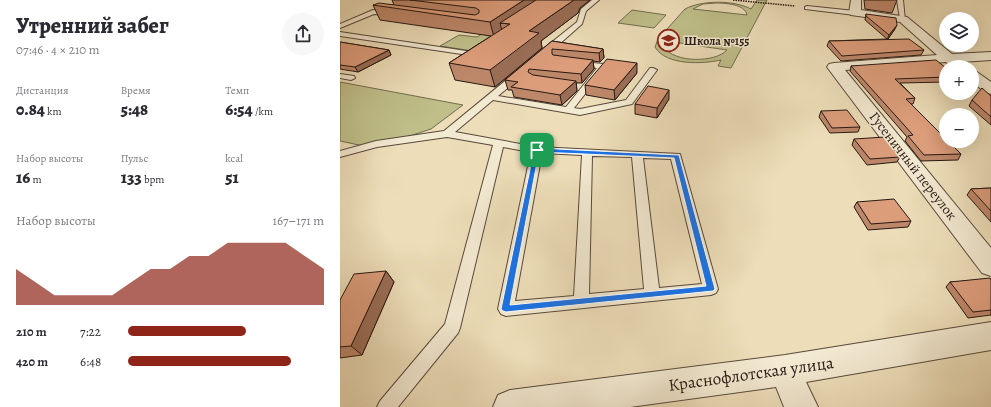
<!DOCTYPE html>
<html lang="ru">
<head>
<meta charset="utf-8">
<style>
	body { margin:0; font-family:Alegreya,serif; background:#f7f7f7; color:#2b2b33; height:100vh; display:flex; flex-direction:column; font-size:15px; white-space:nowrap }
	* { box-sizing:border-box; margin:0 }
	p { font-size:13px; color:#7c7c81 }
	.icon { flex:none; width:22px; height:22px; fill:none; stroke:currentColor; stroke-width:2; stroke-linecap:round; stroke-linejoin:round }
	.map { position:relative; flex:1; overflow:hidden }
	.drawer { display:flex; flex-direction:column; background:#fff; width:340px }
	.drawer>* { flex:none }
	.tools { position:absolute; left:599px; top:12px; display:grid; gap:8px }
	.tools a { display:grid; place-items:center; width:40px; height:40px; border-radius:50%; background:#fff; box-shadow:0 4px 16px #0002; font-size:20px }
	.pin { position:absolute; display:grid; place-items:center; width:34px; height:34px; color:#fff; margin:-17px; border-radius:8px; box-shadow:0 2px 6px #0006 }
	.round { display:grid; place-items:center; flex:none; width:42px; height:42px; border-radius:21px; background:#f7f7f7 }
	.summary { display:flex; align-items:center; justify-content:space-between; height:68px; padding:0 16px }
	h1 { font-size:22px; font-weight:800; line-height:30px }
	.metrics { display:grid; grid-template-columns:repeat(3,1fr); gap:6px; height:68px; padding:4px 16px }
	.metrics div { display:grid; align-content:center }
	.metrics b { font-size:17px; font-weight:800 }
	.metrics small { font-size:11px; font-weight:400 }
	.metrics p { font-size:11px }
	.chart { height:112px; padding:8px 16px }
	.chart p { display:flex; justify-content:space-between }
	.chart svg { width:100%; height:72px; margin-top:4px; fill:#8f2418; opacity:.7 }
	ul { padding:0 16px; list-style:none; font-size:13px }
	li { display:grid; grid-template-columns:64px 48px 1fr; align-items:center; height:30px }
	li i { height:10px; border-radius:5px; background:#8f2418 }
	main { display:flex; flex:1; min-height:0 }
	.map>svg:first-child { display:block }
	.green { fill:#bfbf8a; stroke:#726b4e; fill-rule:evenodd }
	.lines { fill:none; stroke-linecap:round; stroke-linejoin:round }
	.lane-casing { stroke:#58493c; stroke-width:2 }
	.street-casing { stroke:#58493c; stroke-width:2 }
	.path { stroke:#261712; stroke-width:1.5; stroke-dasharray:1.5 1; stroke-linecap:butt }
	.lane { fill:#f3ead2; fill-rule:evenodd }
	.street { fill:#f3ead2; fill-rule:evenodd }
	.wall { fill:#bd876a; stroke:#261712 }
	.shaded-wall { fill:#9a6e56; stroke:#261712 }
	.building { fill:#dc9d7b; stroke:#261712 }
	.route { fill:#1a73e8; stroke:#fff; fill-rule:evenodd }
	.labels { text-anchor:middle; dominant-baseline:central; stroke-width:3; stroke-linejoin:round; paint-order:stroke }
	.far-poi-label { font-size:12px; font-weight:bold; fill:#261712; stroke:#f3ead2; text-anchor:start }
	.street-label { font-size:14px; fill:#261712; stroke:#f3ead2 }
	.near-street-label { font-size:17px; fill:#261712; stroke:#f3ead2 }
</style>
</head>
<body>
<main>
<section class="drawer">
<div class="summary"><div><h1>Утренний забег</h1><p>07:46 · 4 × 210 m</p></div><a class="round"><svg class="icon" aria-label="share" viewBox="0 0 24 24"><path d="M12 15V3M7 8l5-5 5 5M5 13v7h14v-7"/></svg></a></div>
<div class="metrics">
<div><p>Дистанция</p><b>0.84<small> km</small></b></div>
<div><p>Время</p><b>5:48</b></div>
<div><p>Темп</p><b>6:54<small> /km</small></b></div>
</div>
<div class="metrics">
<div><p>Набор высоты</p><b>16<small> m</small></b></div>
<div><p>Пульс</p><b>133<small> bpm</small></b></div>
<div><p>kcal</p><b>51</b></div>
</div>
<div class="chart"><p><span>Набор высоты</span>167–171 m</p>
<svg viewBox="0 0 160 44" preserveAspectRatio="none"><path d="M0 44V22L10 30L20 38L30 38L40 38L50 38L60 30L70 22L80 22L90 14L100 14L110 6L120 6L130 6L140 6L150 14L160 22V44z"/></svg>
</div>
<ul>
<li><b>210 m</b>7:22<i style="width:60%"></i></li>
<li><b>420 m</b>6:48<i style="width:83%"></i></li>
</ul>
</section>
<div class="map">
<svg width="651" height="407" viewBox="0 0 651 407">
	<rect width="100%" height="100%" fill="#eddeb9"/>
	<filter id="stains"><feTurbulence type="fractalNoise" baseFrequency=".005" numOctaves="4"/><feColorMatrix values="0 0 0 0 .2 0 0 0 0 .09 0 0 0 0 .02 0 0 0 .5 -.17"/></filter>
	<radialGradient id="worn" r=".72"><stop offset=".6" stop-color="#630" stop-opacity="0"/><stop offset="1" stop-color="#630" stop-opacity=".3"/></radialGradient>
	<!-- green -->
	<path class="green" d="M69,0H191L200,1L133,51L100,46L119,35L137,37L164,20Z
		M417,0H427L391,68L378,66L381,60C363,64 326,66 315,47L318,39L345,9C362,0 394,0 411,9ZM376,3C385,3 405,4 407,15L353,9L363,4ZM326,41L387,50C375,63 334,63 324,47Z
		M292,10L326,15L314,28L278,23Z
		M0,82L123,105L91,129L33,148L0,141Z"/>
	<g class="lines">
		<defs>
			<path id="lane" d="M252,0H259L246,11L242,24L208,54H202V50L237,22L241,9Z
				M557,0H563L565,20L560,19Z
				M467,6L515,11L518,13L515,15L465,9V7Z
				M33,10L52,12L55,14L52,16L34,14L0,28V24Z
				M0,32L133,52L140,48L144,50L135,56L0,36Z
				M234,61L263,64L267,66L234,108L240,109L286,100L310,68H313L317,70L292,104L240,115L153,100L115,132L197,147L340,154L378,289L376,293L371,295L166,316L161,314L158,309L191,152L163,147L120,328L118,333L58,407H37L40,401L105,324L153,145L107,137L37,147L0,157V151L36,141L104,131L176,72H182V76L158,96L226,107L257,68L234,65ZM202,153L242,155L234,296L175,301ZM252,156L292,157L304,289L249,294ZM303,158L331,159L362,284L319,288Z
				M0,74L14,76L15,78L11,80L0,78Z"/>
			<path id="street" d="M511,0H521V10L567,17L612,54L651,52V60L621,62L622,63L620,66C614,68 611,67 606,62L505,70L651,248V276L642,273L487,67L489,64L494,63L597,55L560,22L511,15L509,13Z
				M632,71L637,72L651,82V94L645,92L632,82Z
				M651,322V350L466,382L478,407H444L436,387L290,407H153L158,395L170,390L445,355Z"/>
		</defs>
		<!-- lane casing -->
		<use href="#lane" class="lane-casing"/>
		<!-- street casing -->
		<use href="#street" class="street-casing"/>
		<!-- path -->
		<path class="path" d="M393,0L455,6"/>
		<!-- lane -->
		<use href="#lane" class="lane"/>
		<!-- street -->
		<use href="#street" class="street"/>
	</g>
	<!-- wall -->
	<path class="wall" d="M52,0H250L240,8L238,13L201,41L202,48L155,87L115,80L109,63L151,36L40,20L33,5H54Z
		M524,0H557L552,13L525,9Z
		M526,14L555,29L548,39L584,50L581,55L501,61L487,46L489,41L547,39L525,20Z
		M212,41L263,49L264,58L260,62L253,61L254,69L242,83H236L237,91L222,105L174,97L172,90H168L165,80Z
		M0,42L49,50L51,55L18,72L0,69Z
		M511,66L606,68V82L560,83L575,98L573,104H571L621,154L618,160L581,161L565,141L567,137L510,71Z
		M297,73L275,100L246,95L245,85Z
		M651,96V125L629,106L632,100Z
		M329,99L317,118L295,114V104Z
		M481,111L520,127L518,132L490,133L479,117Z
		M514,139L560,157L557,162L527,165L512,145Z
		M651,188V222L627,195L631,189Z
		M517,202L571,221L568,227L528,230L514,207Z
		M46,271L54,282L22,355L0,358V300Z
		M651,280V315L628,318L606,287L610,282Z"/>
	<!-- shaded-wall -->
	<path class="shaded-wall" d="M184,0H205L170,24L160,23L162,31L154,37L150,22Z
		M234,0H250L240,8L238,13L201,41L202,48L155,87L150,70L189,31Z
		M557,25L555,29L547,40L549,35Z
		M263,49L264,58L260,62L259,53Z
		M49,50L51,55L18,72L15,67Z
		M253,60L254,69L242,83L241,74Z
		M297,63V73L275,100L274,90Z
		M236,81L237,91L222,105L220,95Z
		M329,90V99L317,118V108Z
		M46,271L54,282L22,355L11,346Z"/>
	<!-- building -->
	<path class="building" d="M70,0H184L150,22L33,5L39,3L135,15L139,13V10L136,8Z
		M196,0H234L189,31L199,33L150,70L109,63L170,24L160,23Z
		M526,14L556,18L557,25L549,35L526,16Z
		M569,39L584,50L502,56L489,41Z
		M212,41L263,49L259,53L212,49V54L213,55L253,60L241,74L189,69L188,72L193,75L236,81L220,95L171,87L178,82L165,80Z
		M0,42L49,50L15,67L0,65Z
		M267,59L297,63L274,90L245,85Z
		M596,60L606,68V77L555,79L575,98L566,99L606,139V141H608L621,154L584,155L568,136L573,135L511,66Z
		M308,86L329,90L317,108L295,104Z
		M642,88L651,96V117L632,100Z
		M507,110L520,127L492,128L481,111Z
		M545,137L560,157L530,159L514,139Z
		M651,188V211L631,189Z
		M554,199L571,221L531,224L517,202Z
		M46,271L11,346L0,347V300L14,274Z
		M650,278L651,280V310L633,312L610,282Z"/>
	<!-- route -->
	<path class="route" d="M197,148L339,155L375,289L373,291L166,312L163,311L161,309L194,150ZM199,152L334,158L366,286L170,305Z"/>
	<!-- icons -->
	<defs>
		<symbol id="school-ring" viewBox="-11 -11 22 22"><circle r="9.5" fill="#f3ead2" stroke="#8f2418" stroke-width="1.5"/><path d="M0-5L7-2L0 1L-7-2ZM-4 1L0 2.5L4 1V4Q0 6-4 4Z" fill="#8f2418"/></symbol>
	</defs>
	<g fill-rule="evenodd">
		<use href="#school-ring" x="316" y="28" width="25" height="25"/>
	</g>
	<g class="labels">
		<!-- far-poi labels -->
		<g class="far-poi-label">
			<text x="344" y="41">Школа №155</text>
		</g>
		<!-- street labels -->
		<g class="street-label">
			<text transform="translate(573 166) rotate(52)">Гусеничный переулок</text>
		</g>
		<!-- near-street labels -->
		<g class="near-street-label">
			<text transform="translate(411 374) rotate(-8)">Краснофлотская улица</text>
		</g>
	</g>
	<rect width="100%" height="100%" filter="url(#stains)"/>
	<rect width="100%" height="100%" fill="url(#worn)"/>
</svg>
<div class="tools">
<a><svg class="icon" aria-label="layers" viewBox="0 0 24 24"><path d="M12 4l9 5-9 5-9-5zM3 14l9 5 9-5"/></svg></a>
<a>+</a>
<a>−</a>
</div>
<div class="pin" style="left:197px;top:150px;background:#1e9e55"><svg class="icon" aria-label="arrive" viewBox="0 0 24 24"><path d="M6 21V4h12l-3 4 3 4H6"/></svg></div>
</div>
</main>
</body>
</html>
